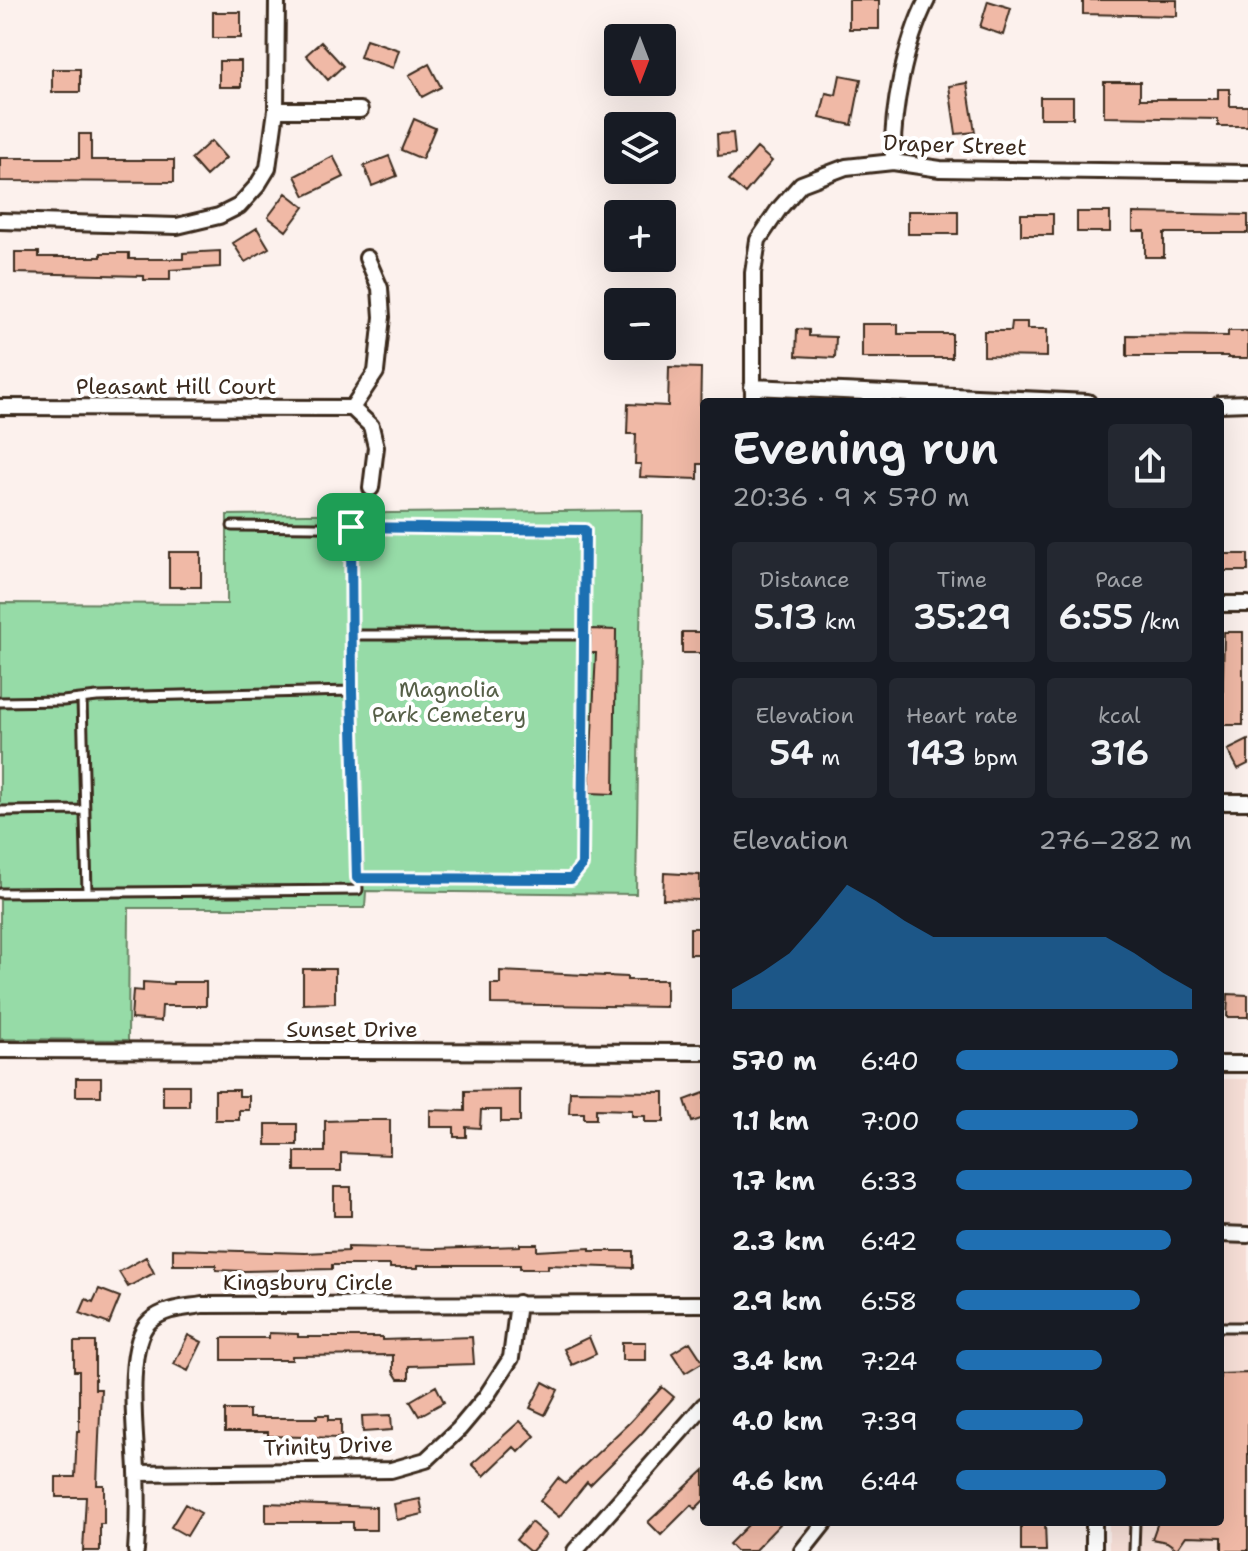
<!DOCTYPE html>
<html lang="en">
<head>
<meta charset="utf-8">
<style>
	body { margin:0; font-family:"Shantell Sans",sans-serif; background:#242831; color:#f1f3f6; height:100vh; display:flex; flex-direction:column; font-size:30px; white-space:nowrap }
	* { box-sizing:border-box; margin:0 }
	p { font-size:26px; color:#9ea1a6 }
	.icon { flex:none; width:44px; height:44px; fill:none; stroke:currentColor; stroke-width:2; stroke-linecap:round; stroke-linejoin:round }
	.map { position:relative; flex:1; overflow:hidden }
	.drawer { position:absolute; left:700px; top:398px; width:524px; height:1128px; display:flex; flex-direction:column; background:#171b24; border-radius:8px; box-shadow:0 8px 32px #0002 }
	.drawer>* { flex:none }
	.needle { width:52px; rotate:180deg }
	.fabs { position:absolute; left:604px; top:24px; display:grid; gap:16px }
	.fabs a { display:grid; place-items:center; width:72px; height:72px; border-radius:8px; background:#171b24; box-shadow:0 8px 32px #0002; font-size:40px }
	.pin { position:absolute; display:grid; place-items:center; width:68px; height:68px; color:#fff; margin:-34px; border-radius:16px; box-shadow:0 4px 12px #0006 }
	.round { display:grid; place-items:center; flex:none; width:84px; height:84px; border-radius:8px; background:#242831 }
	.summary { display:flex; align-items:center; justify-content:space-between; height:136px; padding:0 32px }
	h1 { font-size:44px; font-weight:600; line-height:60px }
	.metrics { display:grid; grid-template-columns:repeat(3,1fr); gap:12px; height:136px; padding:8px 32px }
	.metrics div { display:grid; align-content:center; border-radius:8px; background:#242831; text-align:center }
	.metrics b { font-size:34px; font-weight:600 }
	.metrics small { font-size:22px; font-weight:400 }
	.metrics p { font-size:22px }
	.chart { height:224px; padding:16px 32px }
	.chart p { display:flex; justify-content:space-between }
	.chart svg { width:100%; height:144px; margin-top:8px; fill:#1f6fb2; opacity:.7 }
	ul { padding:0 32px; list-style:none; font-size:26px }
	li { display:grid; grid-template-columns:128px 96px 1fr; align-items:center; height:60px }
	li i { height:20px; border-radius:10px; background:#1f6fb2 }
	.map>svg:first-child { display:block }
	.built { fill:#f8e0d8 }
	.green { fill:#96dba7; stroke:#688262; stroke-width:2 }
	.building { fill:#f0b9a6; stroke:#3b2a1e; stroke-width:2 }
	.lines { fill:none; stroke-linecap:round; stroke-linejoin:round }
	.service-casing { stroke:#3b2a1e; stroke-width:13 }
	.minor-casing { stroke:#3b2a1e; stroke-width:20 }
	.service { stroke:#fff; stroke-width:7 }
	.minor { stroke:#fff; stroke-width:14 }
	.route-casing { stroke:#fff; stroke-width:16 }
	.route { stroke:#1f6fb2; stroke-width:10 }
	.labels { text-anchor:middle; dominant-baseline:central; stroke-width:8; stroke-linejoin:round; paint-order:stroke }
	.street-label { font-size:22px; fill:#3b2a1e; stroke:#fff }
	.park-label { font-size:22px; fill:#565f47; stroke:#fff }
</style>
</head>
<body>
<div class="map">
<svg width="1248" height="1551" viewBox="0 0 1248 1551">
	<rect width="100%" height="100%" fill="#fcf1ed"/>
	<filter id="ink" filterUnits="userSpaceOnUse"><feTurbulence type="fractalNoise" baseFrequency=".0125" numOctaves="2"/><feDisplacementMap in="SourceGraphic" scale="16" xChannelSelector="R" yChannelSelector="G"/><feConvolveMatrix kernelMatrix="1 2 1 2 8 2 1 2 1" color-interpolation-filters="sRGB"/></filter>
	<g filter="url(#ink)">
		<!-- built -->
		<path class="built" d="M1220,1079H1248V1551H1109V1522H1220Z"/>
		<!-- green -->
		<path class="green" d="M642,510L636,894L366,891L365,908H129L128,1040L0,1039V603L227,604V515Z"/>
		<!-- building -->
		<path class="building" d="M849,0H879V29H849Z
			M1083,0H1177V16L1083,14Z
			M988,1L1011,8L1003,35L980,27Z
			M213,12H241V38H213Z
			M366,39L399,50L393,68L360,57Z
			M321,42L343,66L328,80L306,55Z
			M219,61H241V87H219Z
			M429,64L441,87L422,97L409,75Z
			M52,69H80V92H52Z
			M840,75L861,79L852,125L820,118L826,93L836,95Z
			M1104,82H1140V99H1218V89H1230V106H1248V126H1218V119L1104,117Z
			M967,83L975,132L956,134L949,86Z
			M1040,97H1073V118H1040Z
			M414,119L435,128L422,159L401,150Z
			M733,133L735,154L718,156L717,134Z
			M79,134H91V160H174V182L0,181V158H79Z
			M211,141L226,158L206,176L191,159Z
			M757,148L772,161L745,193L729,180Z
			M333,156L344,177L305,196L295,176Z
			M389,156L397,176L372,186L364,166Z
			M286,193L304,207L286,231L268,217Z
			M908,211H958V234H908Z
			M1077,212H1110V232H1077Z
			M1133,213L1248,215V233H1164V257H1145V231H1133Z
			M1021,214H1053V235H1021Z
			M257,228L269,248L245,262L233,243Z
			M220,251V267L170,270V280H144V276L15,273V252H39V257H101V253H129V259H183V253Z
			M1012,322H1027V329H1047V357L984,356V331H1011Z
			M862,324H898V334H952V358H862Z
			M797,329L809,330V336L836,337L835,358L796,356Z
			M1228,331H1248V358H1228V356H1127V335L1228,336Z
			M669,367L701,368L700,422H704V464H698V479L640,477L641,464H635L636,434H627L628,404L668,406Z
			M169,552H201V587H169Z
			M1220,554H1248V571H1220Z
			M591,629L616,630L614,794L589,793L596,653H590Z
			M682,632H704V653H682Z
			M1224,632H1243V725H1222Z
			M1248,740V764L1238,769L1228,750Z
			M664,873L700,875V900L663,899Z
			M690,928H704V954H690Z
			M303,969H335V1003L303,1004Z
			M500,971L627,977V980H666V1007L491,1004V984H500Z
			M143,982L173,984V982H206V1006H162L161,1021L131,1019L133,990L143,991Z
			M1228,994L1248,995V1017H1227Z
			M76,1078H101V1096H76Z
			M163,1085H189V1106H163Z
			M215,1090H239V1096H249V1110H239V1120H215Z
			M520,1090V1122H501V1110H481L480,1128L466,1127V1137H454V1127H430V1110L465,1111V1091Z
			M570,1091L664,1092V1122H645V1116H632V1110L596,1109V1119H584V1113H569Z
			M704,1093V1118L692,1122L685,1100Z
			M358,1120H390V1155L341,1153V1171H295V1152H325V1121Z
			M266,1124H297V1145H266Z
			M334,1187H351V1216H334Z
			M520,1244H537V1251L590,1248V1251H633V1268L548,1265V1269H520V1265H418V1268H390V1265H332V1269L245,1271L216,1270V1265H173V1249L305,1253L348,1251V1247L435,1249L520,1246Z
			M146,1257L154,1273L128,1287L119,1272Z
			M99,1289L120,1297L109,1324L80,1313L86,1299L93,1302Z
			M269,1333L298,1334V1337H382V1340L472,1337L474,1364L409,1366V1379H398L393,1371V1355L292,1356V1360H222V1338H269Z
			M188,1335L202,1342L188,1371L174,1364Z
			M589,1337L596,1354L572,1365L564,1349Z
			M74,1342H95V1389H101L97,1485H104V1524H100V1551H83L86,1497H56V1477H75L77,1431H79V1371H74Z
			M622,1342H646V1360H622Z
			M690,1342L703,1362L685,1373L672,1353Z
			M1248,1373V1551H1222V1537L1186,1536L1177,1549L1167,1542L1152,1539L1158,1522H1220V1374Z
			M543,1382L558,1390L545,1415L530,1408Z
			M436,1386L444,1402L419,1416L410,1401Z
			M662,1387L674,1397L642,1433L590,1485L587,1482L559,1517L540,1501L558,1478L565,1484L630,1422Z
			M225,1410H249V1418H317V1415H329V1420H341V1438L268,1436V1432H225Z
			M391,1415L392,1430L363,1432L362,1416Z
			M520,1421L535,1436L519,1452L514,1447L484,1476L472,1464Z
			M704,1470V1500L695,1509L691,1505L661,1535L648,1522Z
			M420,1499L423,1514L397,1520L394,1504Z
			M266,1503L376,1507V1530H353V1522H266Z
			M185,1504L201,1513L187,1536L171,1527Z
			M531,1522L546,1535L532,1551H529L516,1540Z
			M751,1522H782L754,1551H736L729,1544Z
			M1021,1522H1045L1046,1551H1021Z"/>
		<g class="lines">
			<defs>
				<path id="service" d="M232,526L585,530L582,865L571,879L357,878
					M352,635H584
					M82,699L87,892
					M0,702L63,701L97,697L352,691
					M0,811L85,810
					M0,893L358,890L352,691L351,527
					M1220,1327H1248
					M1134,1551L1135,1522"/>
				<path id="minor" d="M276,110H360
					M893,162C891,113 905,43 927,0
					M0,221L177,226L219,216L239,206L257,186L268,168L276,110L277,0
					M752,387L1088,402
					M753,402V273L758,240L779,209L801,184L846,167L893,162L940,169L1248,173
					M1220,404L1248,403
					M0,407L352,408L376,372L382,317L380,288L367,258
					M352,408L371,426L376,447L371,488
					M1220,604H1248
					M1220,802H1248
					M0,1050L704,1052
					M1220,1064H1248
					M1220,1234L1248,1235
					M137,1473L391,1470L426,1460L459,1429L485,1398L511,1358L518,1303
					M136,1551C138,1525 138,1497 137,1471C136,1437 124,1344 150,1321C165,1308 184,1308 202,1305L704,1304
					M575,1551L704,1405
					M802,1551L825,1522
					M1094,1551V1522"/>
			</defs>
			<!-- service casing -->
			<use href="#service" class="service-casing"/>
			<!-- minor casing -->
			<use href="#minor" class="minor-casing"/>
			<!-- service -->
			<use href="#service" class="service"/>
			<!-- minor -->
			<use href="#minor" class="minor"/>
		</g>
	</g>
	<g class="lines" filter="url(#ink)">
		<defs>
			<path id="route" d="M351,527L585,530L582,865L571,879L357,878L352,691Z"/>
		</defs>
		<!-- route casing -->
		<use href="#route" class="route-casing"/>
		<!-- route -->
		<use href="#route" class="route"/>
	</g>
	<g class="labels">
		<!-- street labels -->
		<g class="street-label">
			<text transform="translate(955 145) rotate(2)">Draper Street</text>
			<text x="176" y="386">Pleasant Hill Court</text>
			<text x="352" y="1029">Sunset Drive</text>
			<text x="308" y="1282">Kingsbury Circle</text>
			<text transform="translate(328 1446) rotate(-2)">Trinity Drive</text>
		</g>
		<!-- park labels -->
		<g class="park-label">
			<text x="449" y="689">Magnolia<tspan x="449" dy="25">Park Cemetery</tspan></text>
		</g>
	</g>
</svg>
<div class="fabs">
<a><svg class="needle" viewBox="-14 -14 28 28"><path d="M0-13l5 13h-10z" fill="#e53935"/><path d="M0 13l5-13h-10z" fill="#9ea1a6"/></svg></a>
<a><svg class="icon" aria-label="layers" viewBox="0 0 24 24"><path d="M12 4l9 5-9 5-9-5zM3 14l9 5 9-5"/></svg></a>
<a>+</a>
<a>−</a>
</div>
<div class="pin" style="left:351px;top:527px;background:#1e9e55"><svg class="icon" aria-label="arrive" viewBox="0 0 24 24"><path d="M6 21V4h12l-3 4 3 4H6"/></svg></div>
<section class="drawer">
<div class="summary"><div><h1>Evening run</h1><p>20:36 · 9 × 570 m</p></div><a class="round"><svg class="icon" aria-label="share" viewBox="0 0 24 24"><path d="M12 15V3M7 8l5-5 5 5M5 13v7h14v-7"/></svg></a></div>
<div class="metrics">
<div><p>Distance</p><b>5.13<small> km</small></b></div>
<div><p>Time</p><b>35:29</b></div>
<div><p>Pace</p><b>6:55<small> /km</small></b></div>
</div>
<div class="metrics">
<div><p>Elevation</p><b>54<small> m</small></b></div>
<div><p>Heart rate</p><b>143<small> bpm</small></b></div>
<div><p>kcal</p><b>316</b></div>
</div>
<div class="chart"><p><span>Elevation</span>276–282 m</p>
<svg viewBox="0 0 160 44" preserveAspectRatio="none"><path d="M0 44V38L10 33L20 27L30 17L40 6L50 11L60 17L70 22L80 22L90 22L100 22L110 22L120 22L130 22L140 27L150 33L160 38V44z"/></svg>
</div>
<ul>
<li><b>570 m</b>6:40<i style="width:94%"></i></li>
<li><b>1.1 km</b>7:00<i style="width:77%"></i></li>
<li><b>1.7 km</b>6:33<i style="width:100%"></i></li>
<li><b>2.3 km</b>6:42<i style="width:91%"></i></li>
<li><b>2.9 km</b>6:58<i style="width:78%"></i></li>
<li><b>3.4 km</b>7:24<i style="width:62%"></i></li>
<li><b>4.0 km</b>7:39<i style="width:54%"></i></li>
<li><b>4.6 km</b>6:44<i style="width:89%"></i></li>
</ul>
</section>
</div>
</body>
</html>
